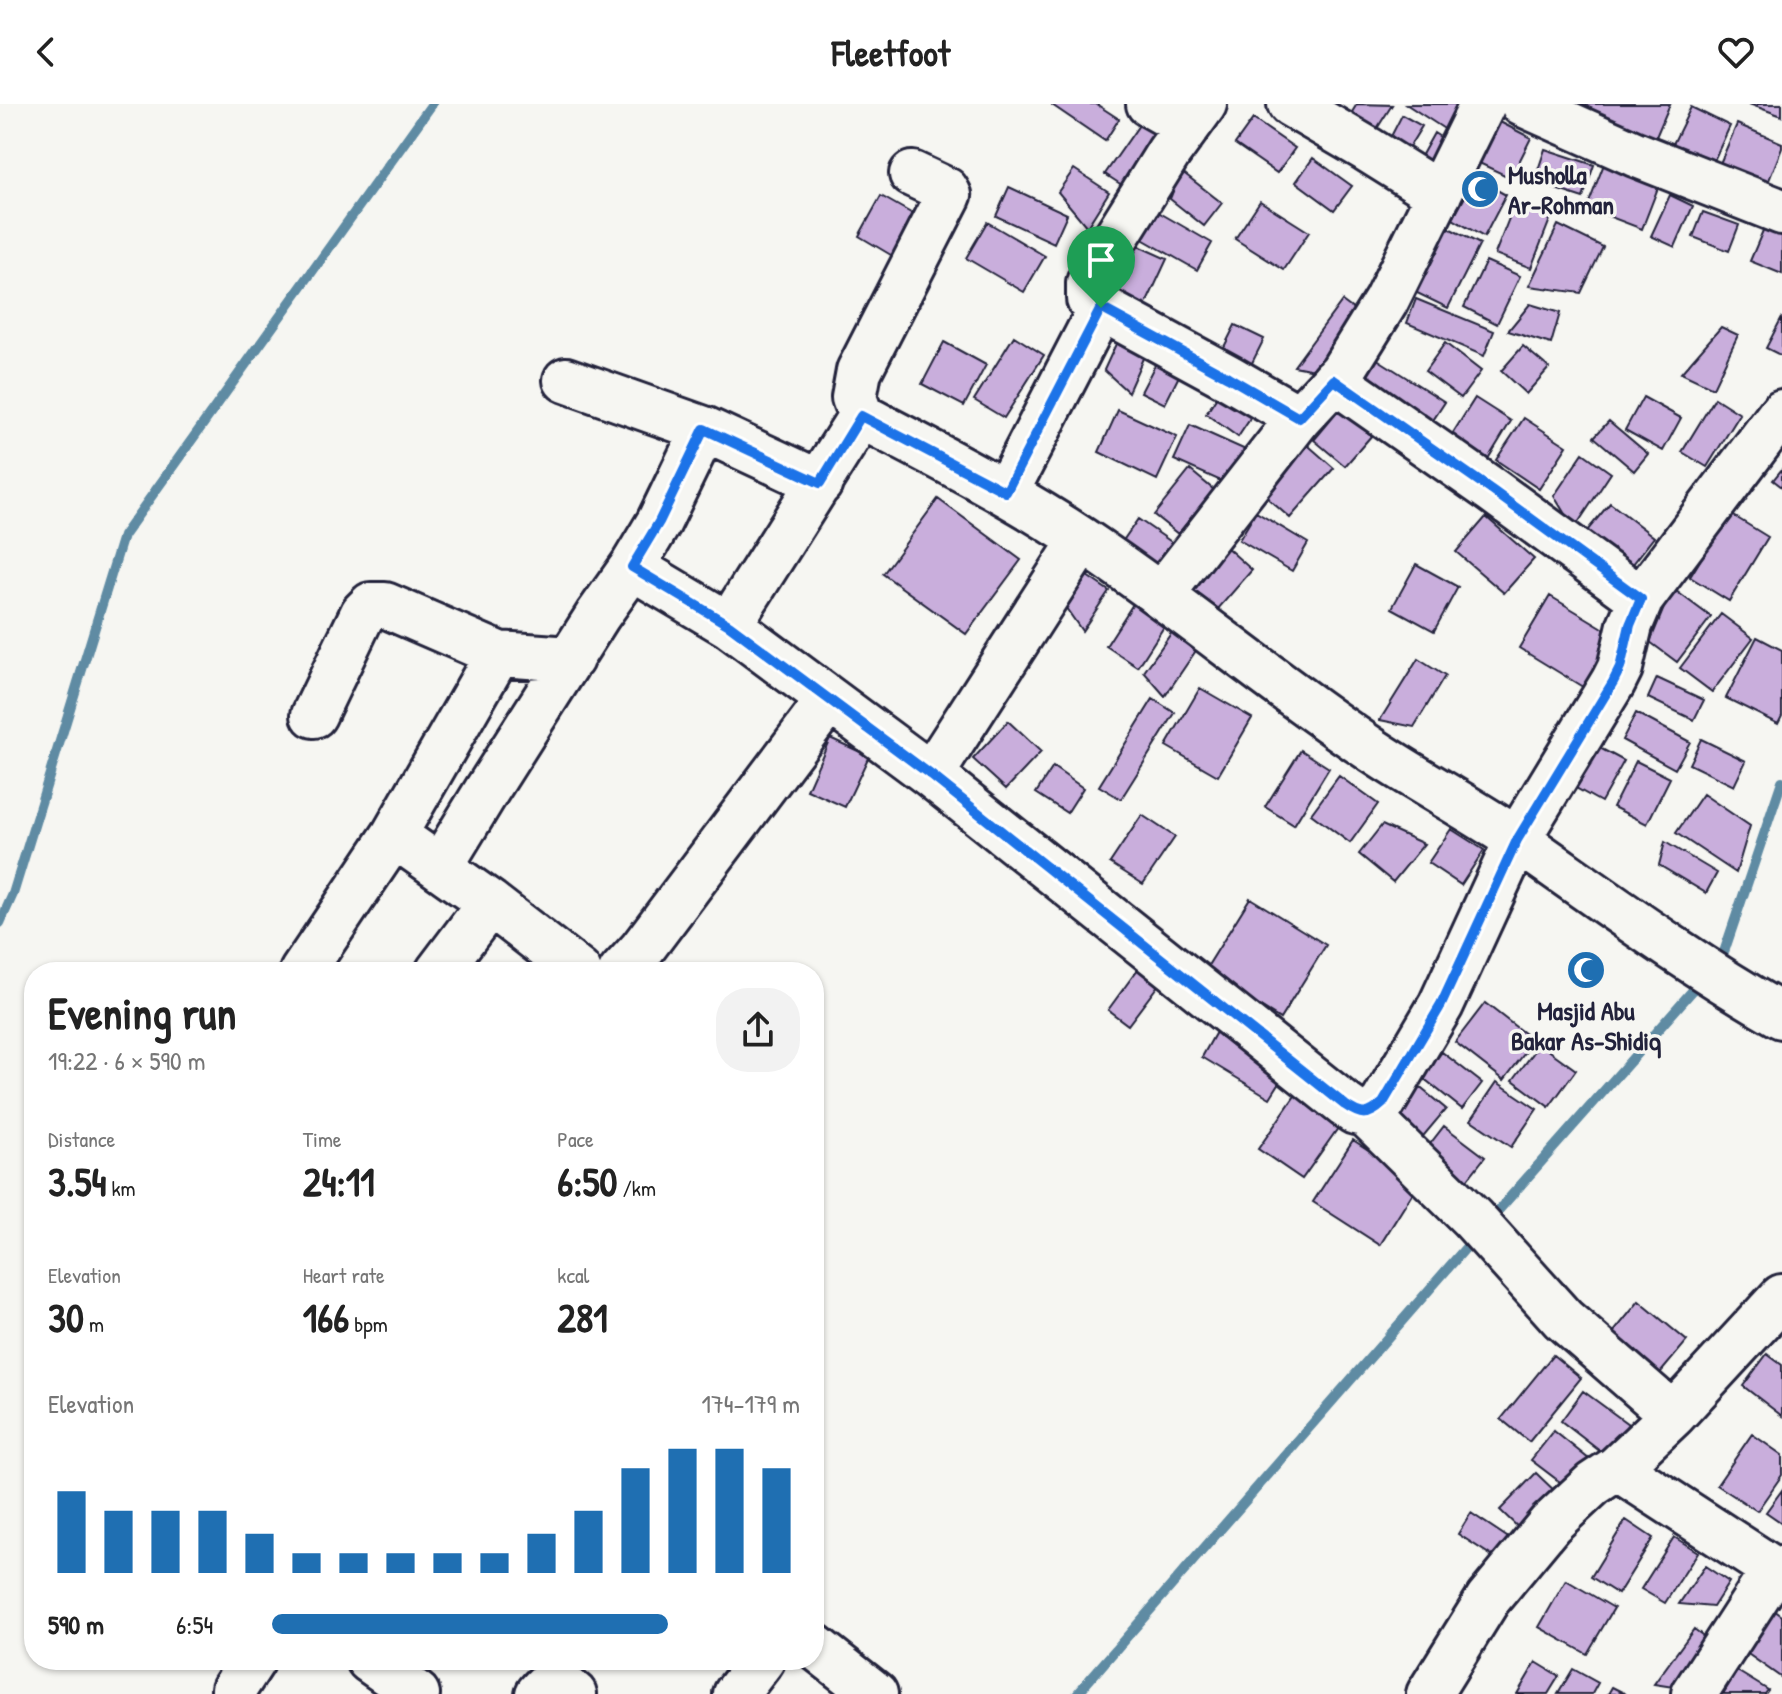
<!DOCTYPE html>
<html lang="en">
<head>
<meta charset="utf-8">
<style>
	body { margin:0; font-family:"Patrick Hand",sans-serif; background:#f2f2f2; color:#222; height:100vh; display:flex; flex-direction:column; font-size:30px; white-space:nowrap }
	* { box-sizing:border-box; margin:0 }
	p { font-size:26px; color:#767676 }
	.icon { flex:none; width:44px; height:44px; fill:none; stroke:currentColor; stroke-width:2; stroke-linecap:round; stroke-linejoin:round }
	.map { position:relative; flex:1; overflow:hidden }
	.side { position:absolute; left:24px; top:858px; width:800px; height:708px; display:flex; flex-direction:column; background:#fff; border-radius:32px; box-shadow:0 2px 6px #0004 }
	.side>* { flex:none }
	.pin { position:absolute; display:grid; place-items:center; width:68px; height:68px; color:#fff; margin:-82px -34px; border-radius:50% 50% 50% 0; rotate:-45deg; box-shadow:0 0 8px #0007 }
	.pin .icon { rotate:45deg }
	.round { display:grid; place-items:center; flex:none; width:84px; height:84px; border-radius:32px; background:#f2f2f2 }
	.headline { display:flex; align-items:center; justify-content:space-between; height:136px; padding:0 24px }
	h1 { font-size:44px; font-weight:700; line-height:60px }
	.stats { display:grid; grid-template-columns:repeat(3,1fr); gap:12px; height:136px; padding:8px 24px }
	.stats div { display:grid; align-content:center }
	.stats b { font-size:40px; font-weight:700 }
	.stats small { font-size:22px; font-weight:400 }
	.stats p { font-size:22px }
	.chart { height:224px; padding:16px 24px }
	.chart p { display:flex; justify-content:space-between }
	.chart svg { width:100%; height:144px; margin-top:8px; stroke:#1f6fb2; stroke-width:6 }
	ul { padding:0 24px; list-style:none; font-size:26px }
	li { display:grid; grid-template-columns:128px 96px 1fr; align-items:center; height:60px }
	li i { height:20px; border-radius:10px; background:#1f6fb2 }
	header { display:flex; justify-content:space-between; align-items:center; height:104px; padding:0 24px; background:#fff; font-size:36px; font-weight:700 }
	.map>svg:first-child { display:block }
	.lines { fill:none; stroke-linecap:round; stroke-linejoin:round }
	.stream { stroke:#5f8ba3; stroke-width:10 }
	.building { fill:#c9aedc; stroke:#22223b; stroke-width:2 }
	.minor-casing { stroke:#22223b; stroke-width:50 }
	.minor { stroke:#f6f6f2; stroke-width:44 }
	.route-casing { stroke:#fff; stroke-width:16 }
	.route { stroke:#1a73e8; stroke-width:10 }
	.labels { text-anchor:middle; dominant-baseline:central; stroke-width:7; stroke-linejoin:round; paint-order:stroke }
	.poi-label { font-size:26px; font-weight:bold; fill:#22223b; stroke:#f6f6f2; text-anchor:start }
</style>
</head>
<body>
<header><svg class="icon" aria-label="back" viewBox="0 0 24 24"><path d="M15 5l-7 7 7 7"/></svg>Fleetfoot<svg class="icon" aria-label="heart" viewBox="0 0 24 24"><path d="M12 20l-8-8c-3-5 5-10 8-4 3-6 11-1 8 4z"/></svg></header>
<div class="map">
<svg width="1782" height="1590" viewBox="0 0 1782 1590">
	<rect width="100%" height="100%" fill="#f6f6f2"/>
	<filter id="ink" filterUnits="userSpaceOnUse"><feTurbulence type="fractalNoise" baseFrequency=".0125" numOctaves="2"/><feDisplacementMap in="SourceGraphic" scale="16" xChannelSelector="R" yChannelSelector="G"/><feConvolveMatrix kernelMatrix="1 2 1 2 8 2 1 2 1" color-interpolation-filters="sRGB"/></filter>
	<g filter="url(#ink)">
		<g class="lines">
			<!-- stream -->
			<path class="stream" d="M0,819L13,790L123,432L432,0
				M1717,859L1723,851L1782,677
				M1489,1117L1701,877
				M1077,1590L1476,1132"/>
		</g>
		<!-- building -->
		<path class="building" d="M1052,0H1096L1119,15L1105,37L1052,1Z
			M1357,0L1392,1L1369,37L1344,21Z
			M1406,0H1459L1452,30Z
			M1587,0H1670L1653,40L1583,10Z
			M1749,0H1782V12Z
			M1691,3L1730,22L1710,65L1670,46Z
			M1146,11L1174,31L1134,89L1105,70Z
			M1402,11L1422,22L1403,53L1385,44Z
			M1253,15L1295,44L1277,69L1235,40Z
			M1498,17L1531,34L1511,74L1477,58Z
			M1737,20L1782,39V44L1763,91L1715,71Z
			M1434,29L1451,40L1433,71L1414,65Z
			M1545,45L1594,61L1583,94L1534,78Z
			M1313,54L1352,82L1334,106L1296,78Z
			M1604,60L1659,81L1642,125L1587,104Z
			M1074,65L1109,88L1087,123L1058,88Z
			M1181,67L1222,99L1204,122L1170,95Z
			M1475,74L1506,91L1484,133L1453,115Z
			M1009,83L1067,110L1054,139L996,112Z
			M1670,91L1693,102L1675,143L1651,132Z
			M881,92L925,117L901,157L859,132Z
			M1260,97L1309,128L1284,166L1235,135Z
			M1515,99L1551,113L1531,164L1495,150Z
			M1153,105L1212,139L1197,166L1137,132Z
			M1703,108L1739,121L1729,147L1693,133Z
			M987,118L1045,152L1024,188L966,154Z
			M1558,121L1603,143L1581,189L1529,182Z
			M1445,122L1480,140L1448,204L1413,187Z
			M1764,124L1782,132V170L1750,157Z
			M1127,137L1167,155L1142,209L1103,192Z
			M1486,157L1520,172L1497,220L1464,203Z
			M1416,195L1494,227L1484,252L1407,219Z
			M1342,197L1365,214L1325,268L1294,262Z
			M1530,200L1560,209L1551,240L1508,227Z
			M1782,213V252L1766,244Z
			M1235,221L1264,235L1249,265L1220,251Z
			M1721,223L1738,231L1713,284L1681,269Z
			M1120,231L1148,243L1128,288L1104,266Z
			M1014,232L1044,251L1004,314L974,296Z
			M944,238L986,261L964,302L922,280Z
			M1445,239L1481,267L1461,294L1425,267Z
			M1523,242L1549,264L1526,290L1501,267Z
			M1161,249L1185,260L1165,300L1141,288Z
			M1374,253L1445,298L1426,327L1356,281Z
			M1219,290L1252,312L1238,333L1206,310Z
			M1643,293L1681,314L1663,347L1625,326Z
			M1475,294L1511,317L1483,363L1446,340Z
			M1715,294L1740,310L1707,363L1682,348Z
			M1340,305L1372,331L1345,362L1314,336Z
			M1118,306L1177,333L1157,376L1099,348Z
			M1524,314L1567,342L1539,385L1496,356Z
			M1609,317L1648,350L1634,367L1594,333Z
			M1190,321L1248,347L1232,382L1174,356Z
			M1302,336L1334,364L1290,414L1258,386Z
			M1583,349L1611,369L1574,425L1554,392Z
			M1782,365V383L1773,376Z
			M1190,366L1214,386L1178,430L1154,411Z
			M938,395L1021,456L966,530L883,470Z
			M1610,399L1654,433L1622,474L1577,439Z
			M1256,408L1308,439L1292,467L1239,436Z
			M1729,409L1768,433L1729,497L1690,473Z
			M1486,413L1534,455L1504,489L1456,448Z
			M1138,415L1183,446L1164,472L1120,441Z
			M1225,442L1252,466L1218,505L1179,495Z
			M1416,460L1458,483L1434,527L1392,504Z
			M1087,472L1109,487L1082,527L1066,504Z
			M1672,484L1711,513L1677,558L1650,538Z
			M1550,492L1623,536L1591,588L1519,544Z
			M1133,500L1165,521L1138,563L1106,542Z
			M1721,510L1753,534L1712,588L1680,564Z
			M1172,528L1197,545L1165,592L1144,568Z
			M1757,533L1782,546V612L1778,620L1726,594Z
			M1418,555L1445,572L1414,623L1380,616Z
			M1657,574L1704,596L1694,616L1648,594Z
			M1200,584L1252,614L1218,672L1166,642Z
			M1153,595L1175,609L1121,695L1099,682Z
			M1636,609L1690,638L1675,665L1622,636Z
			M1008,617L1041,648L1006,685L973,655Z
			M830,634L869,652L845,703L807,686Z
			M1701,635L1746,657L1734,682L1689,660Z
			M1598,643L1624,657L1601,698L1576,684Z
			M1301,646L1329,664L1294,721L1265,703Z
			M1636,657L1670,674L1647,720L1613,703Z
			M1053,663L1083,684L1067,709L1036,689Z
			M1339,672L1378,700L1350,739L1311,710Z
			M1703,690L1750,722L1736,769L1676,729Z
			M1142,711L1175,733L1143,780L1110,759Z
			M1382,721L1424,740L1393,778L1359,750Z
			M1451,725L1484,746L1461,781L1428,759Z
			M1665,738L1717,769L1706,789L1659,761Z
			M1250,794L1326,841L1280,915L1204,868Z
			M1138,865L1159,880L1128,921L1108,906Z
			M1485,899L1534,937L1504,976L1455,938Z
			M1216,928L1285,970L1270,994L1202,953Z
			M1540,940L1576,966L1549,1003L1513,976Z
			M1442,948L1482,979L1462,1005L1422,973Z
			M1497,978L1537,1005L1511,1043L1471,1016Z
			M1417,981L1446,1005L1419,1037L1391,1013Z
			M1299,986L1343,1017L1302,1075L1258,1045Z
			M1444,1022L1485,1053L1463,1081L1423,1049Z
			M1353,1036L1419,1079L1380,1141L1313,1098Z
			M1639,1197L1687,1237L1651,1280L1604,1240Z
			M1767,1250L1782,1261V1312L1743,1282Z
			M1553,1251L1581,1274L1529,1338L1501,1315Z
			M1583,1287L1628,1320L1605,1351L1561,1317Z
			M1554,1327L1590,1356L1568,1384L1531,1356Z
			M1752,1330L1782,1351V1371L1757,1407L1717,1381Z
			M1536,1369L1560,1392L1524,1429L1500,1406Z
			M1782,1386V1419L1766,1408Z
			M1471,1409L1519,1441L1506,1461L1458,1430Z
			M1626,1416L1653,1434L1618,1490L1591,1473Z
			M1674,1433L1698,1448L1665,1499L1641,1485Z
			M1705,1462L1729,1478L1713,1503L1679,1500Z
			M1566,1476L1614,1504L1587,1550L1539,1523Z
			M1774,1506L1782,1512V1574L1745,1548Z
			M1694,1525L1717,1542L1686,1585L1654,1580Z
			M1536,1558L1559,1572L1548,1590H1517Z
			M1573,1565L1598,1579L1592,1590H1558Z
			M1737,1567L1768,1586L1765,1590H1723Z
			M1612,1583L1626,1590H1608Z"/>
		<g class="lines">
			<defs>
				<path id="minor" d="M1149,0L1188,22L1204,0
					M1290,0L1367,45L1439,90
					M1523,0L1635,50L1782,108
					M1101,204L1089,195V179L1093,170L1169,48L1188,22
					M566,276L704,325L820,379
					M1334,276L1493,387L1641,495
					M861,312L854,294L859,267L949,91L946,86L912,70
					M1006,388L1101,204L1228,273L1299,314
					M632,463L729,521L931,671L1345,1001L1355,1008L1366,1010
					M1161,491L1299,314L1342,268L1386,197L1483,0
					M729,521L861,312C936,351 1011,389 1082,436C1180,501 1269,577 1366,642C1416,676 1470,704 1520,738C1606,798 1690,860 1782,912
					M498,550L394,731L490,799L579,868
					M314,611L363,509L371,501H385L498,550L571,555
					M931,671L1082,436
					M440,763L487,686L598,511L632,463L659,418L704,325
					M302,868L394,731
					M438,868L490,799
					M621,868L642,845L829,596
					M1366,1010L1376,1006L1383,999L1441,901L1517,736L1613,578L1620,564L1630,521L1641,495L1782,308
					M1366,1010L1472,1114L1563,1215L1673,1311
					M1782,1193L1673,1311L1617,1364L1782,1471
					M814,1542L875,1590
					M369,1556L417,1590
					M234,1590V1585L253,1556
					M538,1590C554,1571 556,1577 574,1590
					M736,1590L762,1556
					M1429,1590L1488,1495L1550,1420L1593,1380L1617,1364
					M1694,1590L1774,1466"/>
			</defs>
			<!-- minor casing -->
			<use href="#minor" class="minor-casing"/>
			<!-- minor -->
			<use href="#minor" class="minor"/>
		</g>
	</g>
	<g class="lines" filter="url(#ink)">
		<defs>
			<path id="route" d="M1101,204L1228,273L1299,314L1334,276L1493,387L1641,495L1630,521L1620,564L1613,578L1517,736L1441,901L1383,999C1368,1013 1361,1012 1345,1001L931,671L729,521L632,463L659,418L704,325L820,379L861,312L1006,388Z"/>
		</defs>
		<!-- route casing -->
		<use href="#route" class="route-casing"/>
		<!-- route -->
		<use href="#route" class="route"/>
	</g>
	<!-- icons -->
	<defs>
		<symbol id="mosque-disc" viewBox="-11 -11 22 22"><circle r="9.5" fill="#1f6fb2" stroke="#f6f6f2"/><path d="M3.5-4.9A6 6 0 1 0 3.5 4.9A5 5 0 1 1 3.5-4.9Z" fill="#fff"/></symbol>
	</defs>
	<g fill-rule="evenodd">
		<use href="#mosque-disc" x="1458" y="63" width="44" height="44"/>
		<use href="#mosque-disc" x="1564" y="844" width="44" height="44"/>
	</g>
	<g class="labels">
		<!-- poi labels -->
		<g class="poi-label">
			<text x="1508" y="70">Musholla<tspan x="1508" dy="30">Ar-Rohman</tspan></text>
			<text x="1586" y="906" text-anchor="middle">Masjid Abu<tspan x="1586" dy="30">Bakar As-Shidiq</tspan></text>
		</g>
	</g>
</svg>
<div class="pin" style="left:1101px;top:204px;background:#1e9e55"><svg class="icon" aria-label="arrive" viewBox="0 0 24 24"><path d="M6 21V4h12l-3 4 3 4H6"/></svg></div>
<section class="side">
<div class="headline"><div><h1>Evening run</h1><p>19:22 · 6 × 590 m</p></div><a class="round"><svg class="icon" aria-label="share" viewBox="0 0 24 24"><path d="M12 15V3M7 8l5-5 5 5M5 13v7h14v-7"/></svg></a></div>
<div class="stats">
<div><p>Distance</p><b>3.54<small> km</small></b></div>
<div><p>Time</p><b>24:11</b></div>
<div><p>Pace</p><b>6:50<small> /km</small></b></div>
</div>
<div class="stats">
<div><p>Elevation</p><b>30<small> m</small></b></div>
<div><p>Heart rate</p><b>166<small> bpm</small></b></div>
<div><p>kcal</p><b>281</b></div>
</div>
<div class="chart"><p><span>Elevation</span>174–179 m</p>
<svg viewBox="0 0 160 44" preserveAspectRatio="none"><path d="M5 44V19M15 44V25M25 44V25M35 44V25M45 44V32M55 44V38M65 44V38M75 44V38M85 44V38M95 44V38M105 44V32M115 44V25M125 44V12M135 44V6M145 44V6M155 44V12"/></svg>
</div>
<ul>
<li><b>590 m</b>6:54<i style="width:75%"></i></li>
</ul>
</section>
</div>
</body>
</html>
